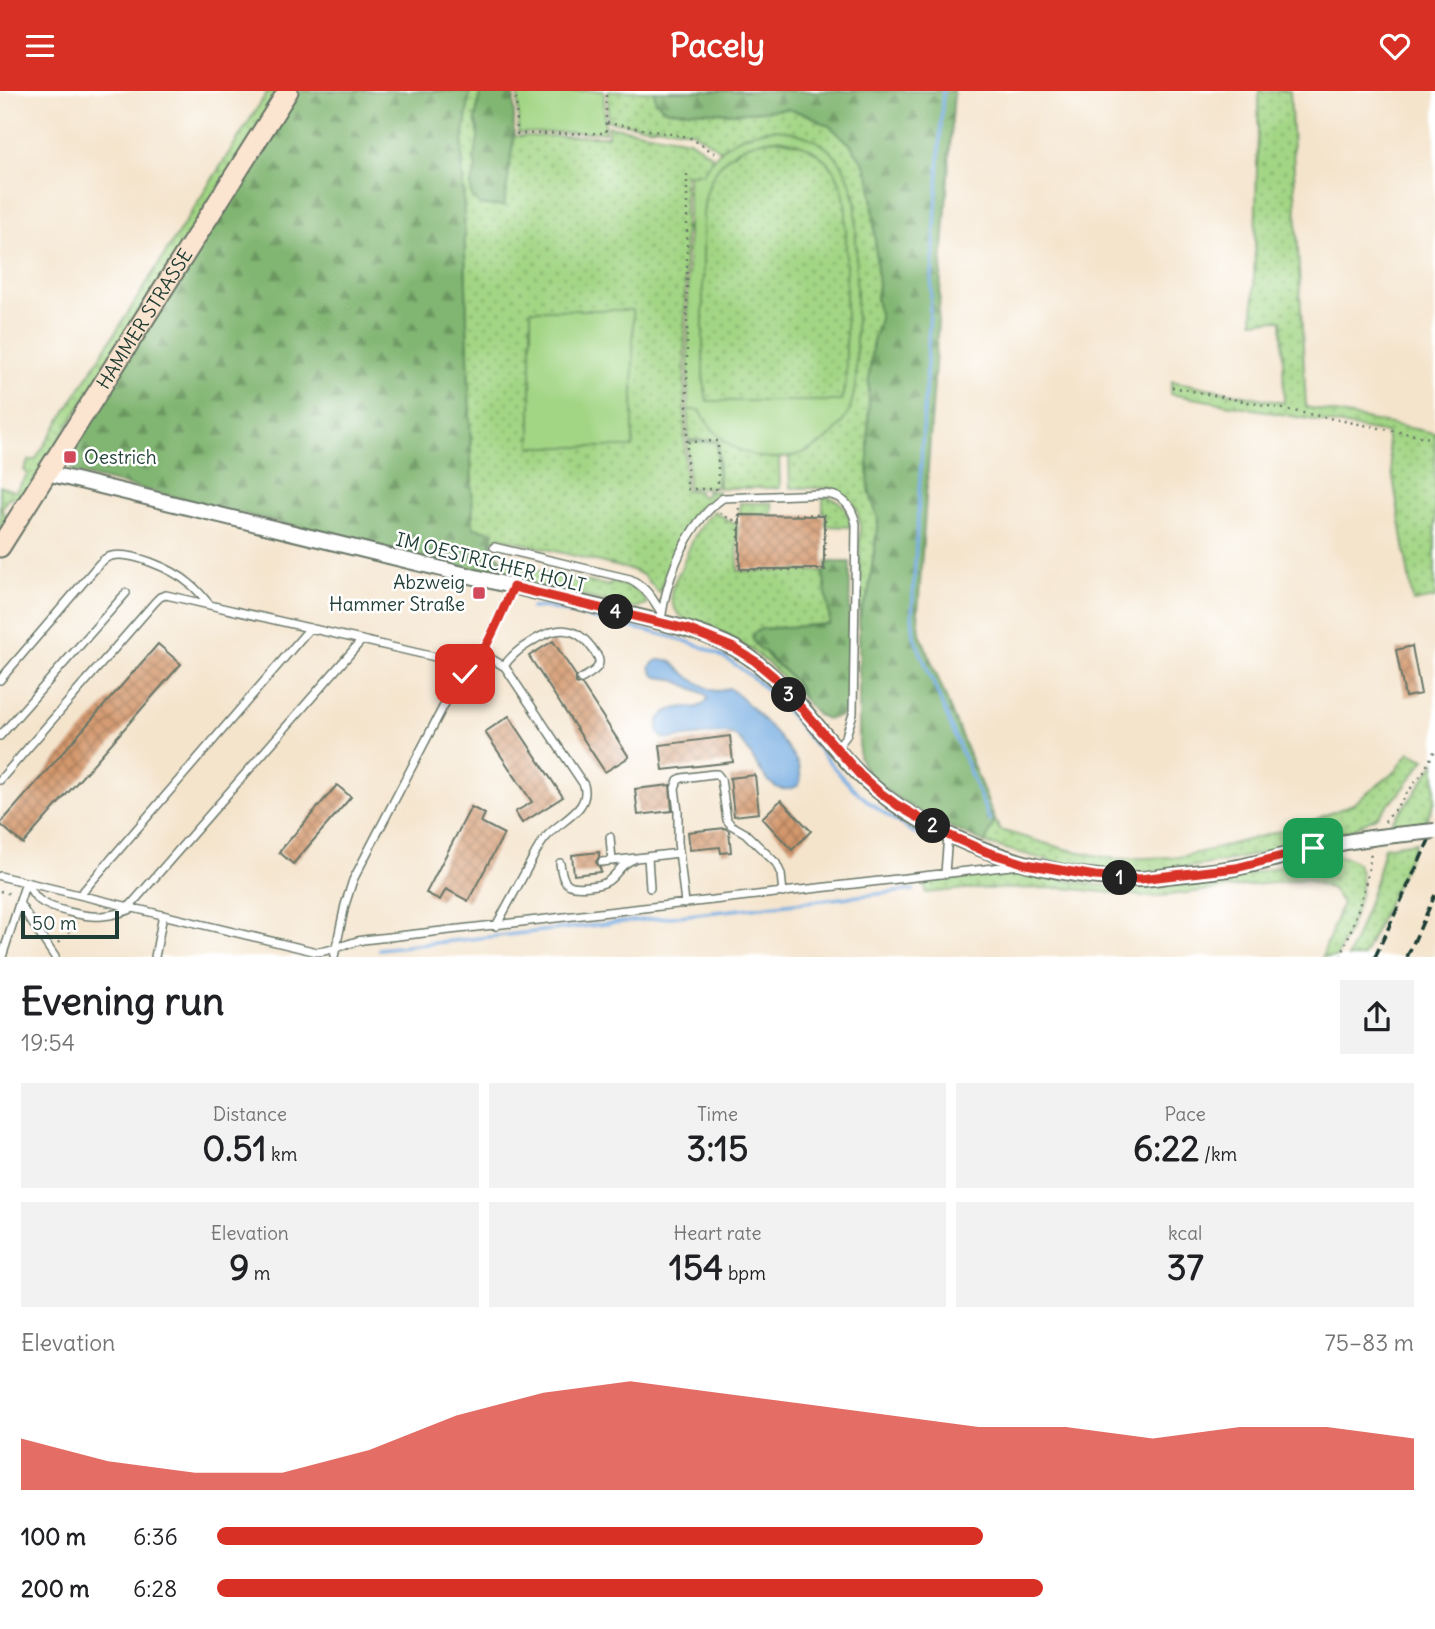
<!DOCTYPE html>
<html lang="en">
<head>
<meta charset="utf-8">
<style>
	body { margin:0; font-family:Delius,sans-serif; background:#f2f2f2; color:#202124; height:100vh; display:flex; flex-direction:column; font-size:26px; white-space:nowrap }
	* { box-sizing:border-box; margin:0 }
	p { font-size:23px; color:#757577 }
	.icon { flex:none; width:38px; height:38px; fill:none; stroke:currentColor; stroke-width:2; stroke-linecap:round; stroke-linejoin:round }
	.map { position:relative; height:866px; overflow:hidden }
	.drawer { display:flex; flex-direction:column; background:#fff; flex:1 }
	.drawer>* { flex:none }
	.scale { position:absolute; left:21px; bottom:18px; width:98px; box-sizing:border-box; padding-left:7px; border:4px solid #1f3d34; border-top:0; font-size:19px; line-height:24px; white-space:nowrap; color:#1f3d34; -webkit-text-stroke:5px #fff; paint-order:stroke }
	.pin { position:absolute; display:grid; place-items:center; width:60px; height:60px; color:#fff; margin:-30px; border-radius:14px; box-shadow:0 4px 10px #0006 }
	.km { position:absolute; width:35px; height:35px; margin:-18px; border-radius:50%; background:#222; color:#fff; font-size:19px; line-height:35px; text-align:center }
	.round { display:grid; place-items:center; flex:none; width:74px; height:74px; border-radius:0px; background:#f2f2f2 }
	.summary { display:flex; align-items:center; justify-content:space-between; height:119px; padding:0 21px }
	h1 { font-size:38px; font-weight:700; line-height:52px }
	.metrics { display:grid; grid-template-columns:repeat(3,1fr); gap:10px; height:119px; padding:7px 21px }
	.metrics div { display:grid; align-content:center; border-radius:0px; background:#f2f2f2; text-align:center }
	.metrics b { font-size:35px; font-weight:700 }
	.metrics small { font-size:19px; font-weight:400 }
	.metrics p { font-size:19px }
	.chart { height:196px; padding:14px 21px }
	.chart p { display:flex; justify-content:space-between }
	.chart svg { width:100%; height:126px; margin-top:7px; fill:#d93025; opacity:.7 }
	ul { padding:0 21px; list-style:none; font-size:23px }
	li { display:grid; grid-template-columns:112px 84px 1fr; align-items:center; height:52px }
	li i { height:18px; border-radius:9px; background:#d93025 }
	header { display:flex; justify-content:space-between; align-items:center; height:91px; padding:0 21px; background:#d93025; color:#fff; font-size:32px; font-weight:700 }
	.map>svg:first-child { display:block }
	.grass { fill:url(#grass-dots); stroke:#60895c; stroke-width:2 }
	.forest { fill:url(#forest-firs); stroke:#507a53; stroke-width:2 }
	.green { fill:#a2d584; stroke:#60895c; stroke-width:2; fill-rule:evenodd }
	.water { fill:#70a9e0; stroke:#48738a; stroke-width:2 }
	.lines { fill:none; stroke-linecap:round; stroke-linejoin:round }
	.stream { stroke:#70a9e0; stroke-width:3.5 }
	.building { fill:url(#building-cross-hatch) }
	.service-casing { stroke:#6a7769; stroke-width:10 }
	.minor-casing { stroke:#6a7769; stroke-width:18 }
	.secondary-casing { stroke:#6a7769; stroke-width:23 }
	.path { stroke:#6a7769; stroke-width:2.5; stroke-dasharray:2 5; stroke-linecap:butt }
	.service { stroke:#fff; stroke-width:7 }
	.minor { stroke:#fff; stroke-width:14 }
	.secondary { stroke:#fce5d0; stroke-width:19 }
	.rail { stroke:#1f3d34; stroke-width:3.5; stroke-dasharray:10 5; stroke-linecap:butt }
	.minor-bridge-casing { stroke:#6a7769; stroke-width:18; stroke-linecap:butt }
	.minor-bridge { stroke:#fff; stroke-width:14 }
	.route-casing { stroke:#fff; stroke-width:14 }
	.route { stroke:#d93025; stroke-width:9 }
	.poi-dot { fill:#d1495b; stroke:#fff; stroke-width:2.5 }
	.labels { text-anchor:middle; dominant-baseline:central; stroke-width:5; stroke-linejoin:round; paint-order:stroke }
	.street-label { font-size:19px; fill:#1f3d34; stroke:#fff }
	.poi-label { font-size:19px; fill:#1f3d34; stroke:#fff; text-anchor:start }
</style>
</head>
<body>
<header><svg class="icon" aria-label="menu" viewBox="0 0 24 24"><path d="M4 6h16M4 12h16M4 18h16"/></svg>Pacely<svg class="icon" aria-label="heart" viewBox="0 0 24 24"><path d="M12 20l-8-8c-3-5 5-10 8-4 3-6 11-1 8 4z"/></svg></header>
<div class="map">
<svg width="1435" height="866" viewBox="0 0 1435 866">
	<defs>
		<pattern id="grass-dots" width="8" height="8" patternUnits="userSpaceOnUse" patternTransform="scale(1.75)"><rect width="8" height="8" fill="#a2d584"/><path d="M2 2h.1M6 6h.1" fill="none" stroke="#83ae6d" stroke-width="1.8" stroke-linecap="round"/></pattern>
		<pattern id="forest-firs" width="22" height="20" patternUnits="userSpaceOnUse" patternTransform="scale(1.75)"><rect width="22" height="20" fill="#81b672"/><path d="M5 1l3.5 6h-7zM16 11l3.5 6h-7z" fill="#69955e"/></pattern>
		<pattern id="building-cross-hatch" width="8" height="8" patternUnits="userSpaceOnUse" patternTransform="scale(1.75)"><rect width="8" height="8" fill="#d4986d"/><path d="M0 0l8 8M0 8l8-8" fill="none" stroke="#ab7d5a"/></pattern>
	</defs>
	<rect width="100%" height="100%" fill="#fff"/>
	<filter id="ink" filterUnits="userSpaceOnUse"><feTurbulence type="fractalNoise" baseFrequency=".0143" numOctaves="2"/><feDisplacementMap in="SourceGraphic" scale="14" xChannelSelector="R" yChannelSelector="G"/><feConvolveMatrix kernelMatrix="1 2 1 2 8 2 1 2 1" color-interpolation-filters="sRGB"/></filter>
	<filter id="wash" filterUnits="userSpaceOnUse"><feTurbulence type="fractalNoise" baseFrequency=".00686" numOctaves="4" result="noise"/><feDisplacementMap in="SourceGraphic" scale="28" xChannelSelector="R" yChannelSelector="G"/><feGaussianBlur stdDeviation="1.57" result="paint"/><feColorMatrix in="noise" values="0 0 0 0 0 0 0 0 0 0 0 0 0 0 0 0 0 1.4 0 .05"/><feComposite in="paint" operator="in"/></filter>
	<g filter="url(#wash)">
		<rect width="100%" height="100%" fill="#f4e4cc"/>
		<!-- grass -->
		<path class="grass" d="M268,0H280L25,403L20,405L8,407L1,419L5,422L7,429L0,443V395L13,400H16L28,383L24,379L29,369H35Z
			M470,0H481L475,29L478,38V48L474,66L476,79L471,93L504,115L514,45H608V35L689,49L714,66L702,83H685V399L699,400L700,405H706V400H718V402C687,426 673,467 659,502L643,484L632,479L502,447C496,448 491,449 492,457C495,476 591,491 610,495L611,491C627,495 641,497 647,514L634,517L629,516L502,486V477L473,437L462,58Z
			M608,0H654C655,11 658,14 667,19L735,22L788,18L809,24L831,36L850,53L863,71L870,87L873,114L878,195L876,206L880,228L873,250L869,286L868,368L869,399L878,428L868,505L862,517L859,529L860,434L857,418L851,409L836,399L827,397H790L789,366L797,364C832,340 849,337 856,290V117L855,104L837,67L775,38L745,44L720,59L692,40L654,35L653,37L608,30Z
			M1259,0H1290L1306,316L1435,342V507L1413,511L1386,342L1170,303L1172,290L1284,312L1282,229L1253,230Z
			M775,48C818,52 843,77 846,120V291L841,310H707L703,286V125C705,80 730,52 775,48Z
			M688,319H700L706,330L722,348L771,367H779L780,397H719V352L715,349H688Z
			M823,406C840,406 850,419 850,436L826,435V423L823,422Z
			M740,412H772V423H740Z
			M714,420L726,428V431L728,430L737,433L738,480H823L830,529L829,533L762,538L760,558C767,562 769,569 776,574C791,585 796,592 804,609C781,583 758,560 725,544C707,536 678,533 672,511C668,495 680,484 684,470C690,453 700,432 714,420Z
			M1409,661L1425,668L1400,702L1376,726L1351,739L1236,768L1197,775L1140,782L1074,775L1039,767L985,752L995,729L1000,739L1065,758L1115,768L1178,766L1210,759L1299,735L1353,713L1396,680Z
			M1435,671V710L1425,731L1393,735L1392,730L1412,706Z
			M1416,751L1363,866H1348C1363,830 1376,794 1384,756Z
			M1329,764C1339,765 1354,766 1359,776C1369,800 1346,844 1337,866H1322L1342,812L1332,798L1306,788L1152,806L1064,797L965,798L926,802L925,791L1016,782L1097,794L1140,797L1190,793L1239,786L1318,765Z"/>
		<!-- forest -->
		<path class="forest" d="M297,0H470L462,58L473,432L474,437L494,441L490,458L501,469L502,486L72,381L67,363Z
			M481,0H514V45L504,115L480,114L473,108L471,102V93L476,79L474,66L478,48V38L475,29Z
			M654,0H954L918,521L920,542L995,729L985,752C952,737 869,702 859,665V529L862,517L868,505L878,436V428L869,399L868,368L869,286L873,250L880,228L876,206L878,195L873,114L870,87L863,71L850,53L831,36L809,24L787,18L735,22L667,19C658,14 655,10 654,0Z
			M827,471H850L849,613L841,625L827,628L818,624L804,609L797,593L781,576L774,572L767,562L760,558L754,552L752,545L755,541L762,538L829,533L830,529L823,480H826Z"/>
		<!-- green -->
		<path class="green" d="M518,0H604L605,41L518,42Z
			M775,38C823,44 850,67 856,117V290C854,301 853,312 848,322C827,364 772,380 732,355C718,347 708,334 700,319H688V83H702C720,53 741,42 775,38ZM775,48C818,52 843,77 846,120V291L841,310H707L703,286V125C705,80 730,52 775,48Z
			M531,219H633V356H531Z
			M688,351H717V396L688,397Z"/>
		<!-- water -->
		<path class="water" d="M658,569H669L690,587L711,599L717,600L729,597C746,609 789,654 797,672C800,679 802,686 799,694C764,715 756,655 732,643C725,640 681,647 671,648L663,647L659,643C653,624 671,616 688,616C695,616 694,618 700,615C705,613 705,612 708,607L705,603L672,588L657,586L653,583L650,576L654,571Z"/>
		<g class="lines">
			<!-- stream -->
			<path class="stream" d="M943,0L912,523L914,545L990,730
				M531,517L544,516C575,523 606,531 638,538C669,545 701,552 728,569C775,597 807,647 843,687C866,712 895,730 924,748
				M379,858L914,799"/>
		</g>
		<g id="blocks">
			<!-- building -->
			<path class="building" d="M740,424L824,425V478H740Z
				M553,550L576,585V592L582,594L629,666L605,681L529,565Z
				M158,553L181,573L23,753L0,733Z
				M1412,555L1421,603L1405,606L1396,559Z
				M509,625L563,706L522,732L515,721L532,711L485,641Z
				M730,645L733,671L663,679L660,654Z
				M755,684L759,722L734,725L730,687Z
				M337,694L351,706L293,773L279,761Z
				M670,694L672,720L638,724L635,698Z
				M781,709L811,740L792,759L762,727Z
				M471,716L485,723L481,731L504,743L468,810L446,798L440,809L426,802Z
				M725,737L729,740L731,761L721,762L720,756L690,759L688,741Z
				M599,761V766L596,771L600,777L601,781L574,784L572,764Z"/>
		</g>
	</g>
	<g filter="url(#ink)">
		<use href="#blocks" fill-opacity="0" stroke="#6a7769" stroke-width="2"/>
		<g class="lines">
			<defs>
				<path id="service" d="M494,456L630,488C646,496 653,508 662,523
					M660,531C663,520 664,509 667,499C676,465 694,427 723,407L822,403C841,403 852,414 856,433L853,623L846,645L836,658
					M482,562L513,496
					M504,575C511,565 518,559 528,553C553,536 575,531 594,560C597,564 601,569 598,575C596,580 586,585 581,588
					M0,589L99,473C101,471 106,467 108,466C129,458 174,479 190,493C197,498 203,506 209,513
					M0,645L126,502
					M0,689L155,511L160,506L166,504L474,575L482,562L505,576L584,694C591,718 562,729 548,744C539,753 534,765 528,776C517,796 507,815 496,835
					M610,746L612,770
					M648,766L650,797
					M602,771L679,762
					M560,772C561,779 562,789 568,793C575,798 601,795 608,790C618,783 620,773 634,768
					M945,782L948,744
					M0,785L317,861C333,860 347,852 363,849L1020,774
					M26,791C30,797 33,804 39,809C50,818 88,827 102,825C113,824 124,821 134,817
					M80,804L310,537
					M19,812L55,866
					M685,813L678,751V721L675,697L678,689L682,687L713,683H717L721,688L727,729L731,734L745,742L776,772L781,783L783,802
					M129,816L362,549
					M2,866L26,791
					M155,866L163,824
					M334,866L345,814L353,789L453,597L460,588L474,575"/>
				<path id="minor" d="M47,382L660,531C693,539 730,550 757,572C797,604 825,649 861,685C930,751 1045,788 1139,788C1151,788 1164,785 1176,784C1195,782 1215,780 1234,777C1260,773 1285,764 1311,758C1338,752 1367,747 1395,744"/>
				<g id="secondary">
					<path id="s1" d="M0,456L288,0"/>
				</g>
			</defs>
			<!-- service casing -->
			<use href="#service" class="service-casing"/>
			<!-- minor casing -->
			<use href="#minor" class="minor-casing"/>
			<!-- secondary casing -->
			<use href="#secondary" class="secondary-casing"/>
			<!-- path -->
			<path class="path" d="M516,0L517,43L606,42V0
				M607,32L689,46L716,63
				M687,83V398H719
				M1172,296L1435,348
				M688,351L718,350V398
				M739,417V479H825V424L793,423
				M720,422L728,427L739,431
				M1385,731L1424,680L1435,659
				M0,800L11,803
				M58,852L78,832
				M1341,866C1354,830 1367,799 1371,761"/>
			<!-- service -->
			<use href="#service" class="service"/>
			<!-- minor -->
			<use href="#minor" class="minor"/>
			<!-- secondary -->
			<use href="#secondary" class="secondary"/>
			<!-- rail -->
			<path class="rail" d="M1375,866L1435,736
				M1407,866L1435,804"/>
			<defs>
				<path id="minor-bridge" d="M1395,744L1435,740"/>
			</defs>
			<!-- minor-bridge casing -->
			<use href="#minor-bridge" class="minor-bridge-casing"/>
			<!-- minor-bridge -->
			<use href="#minor-bridge" class="minor-bridge"/>
		</g>
	</g>
	<g class="lines" filter="url(#ink)">
		<defs>
			<path id="route" d="M465,583C482,572 503,518 513,496L687,538L734,557L755,570L774,586L860,684L878,700L897,714L948,744L987,761L1026,773L1095,785L1140,788L1236,777L1313,757"/>
		</defs>
		<!-- route casing -->
		<use href="#route" class="route-casing"/>
		<!-- route -->
		<use href="#route" class="route"/>
	</g>
	<!-- markers -->
	<g class="poi-dot">
		<rect x="63" y="359" width="14" height="14" rx="3.5"/>
		<rect x="472" y="495" width="14" height="14" rx="3.5"/>
	</g>
	<g class="labels">
		<!-- street labels -->
		<g class="street-label">
			<text stroke="none"><textPath href="#s1" startOffset="270">HAMMER STRASSE</textPath></text>
			<text transform="translate(491 471) rotate(14)">IM OESTRICHER HOLT</text>
		</g>
		<!-- poi labels -->
		<g class="poi-label">
			<text x="84" y="366">Oestrich</text>
			<text x="465" y="491" text-anchor="end">Abzweig<tspan x="465" dy="22">Hammer Straße</tspan></text>
		</g>
	</g>
</svg>
<div class="scale">50 m</div>
<div class="pin" style="left:1313px;top:757px;background:#1e9e55"><svg class="icon" aria-label="arrive" viewBox="0 0 24 24"><path d="M6 21V4h12l-3 4 3 4H6"/></svg></div>
<div class="pin" style="left:465px;top:583px;background:#d93025"><svg class="icon" aria-label="check" viewBox="0 0 24 24"><path d="M5 12l5 5 9-10"/></svg></div>
<b class="km" style="left:1120px;top:787px">1</b>
<b class="km" style="left:933px;top:735px">2</b>
<b class="km" style="left:789px;top:604px">3</b>
<b class="km" style="left:616px;top:521px">4</b>
</div>
<section class="drawer">
<div class="summary"><div><h1>Evening run</h1><p>19:54</p></div><a class="round"><svg class="icon" aria-label="share" viewBox="0 0 24 24"><path d="M12 15V3M7 8l5-5 5 5M5 13v7h14v-7"/></svg></a></div>
<div class="metrics">
<div><p>Distance</p><b>0.51<small> km</small></b></div>
<div><p>Time</p><b>3:15</b></div>
<div><p>Pace</p><b>6:22<small> /km</small></b></div>
</div>
<div class="metrics">
<div><p>Elevation</p><b>9<small> m</small></b></div>
<div><p>Heart rate</p><b>154<small> bpm</small></b></div>
<div><p>kcal</p><b>37</b></div>
</div>
<div class="chart"><p><span>Elevation</span>75–83 m</p>
<svg viewBox="0 0 160 44" preserveAspectRatio="none"><path d="M0 44V26L10 34L20 38L30 38L40 30L50 18L60 10L70 6L80 10L90 14L100 18L110 22L120 22L130 26L140 22L150 22L160 26V44z"/></svg>
</div>
<ul>
<li><b>100 m</b>6:36<i style="width:64%"></i></li>
<li><b>200 m</b>6:28<i style="width:69%"></i></li>
</ul>
</section>
</body>
</html>
